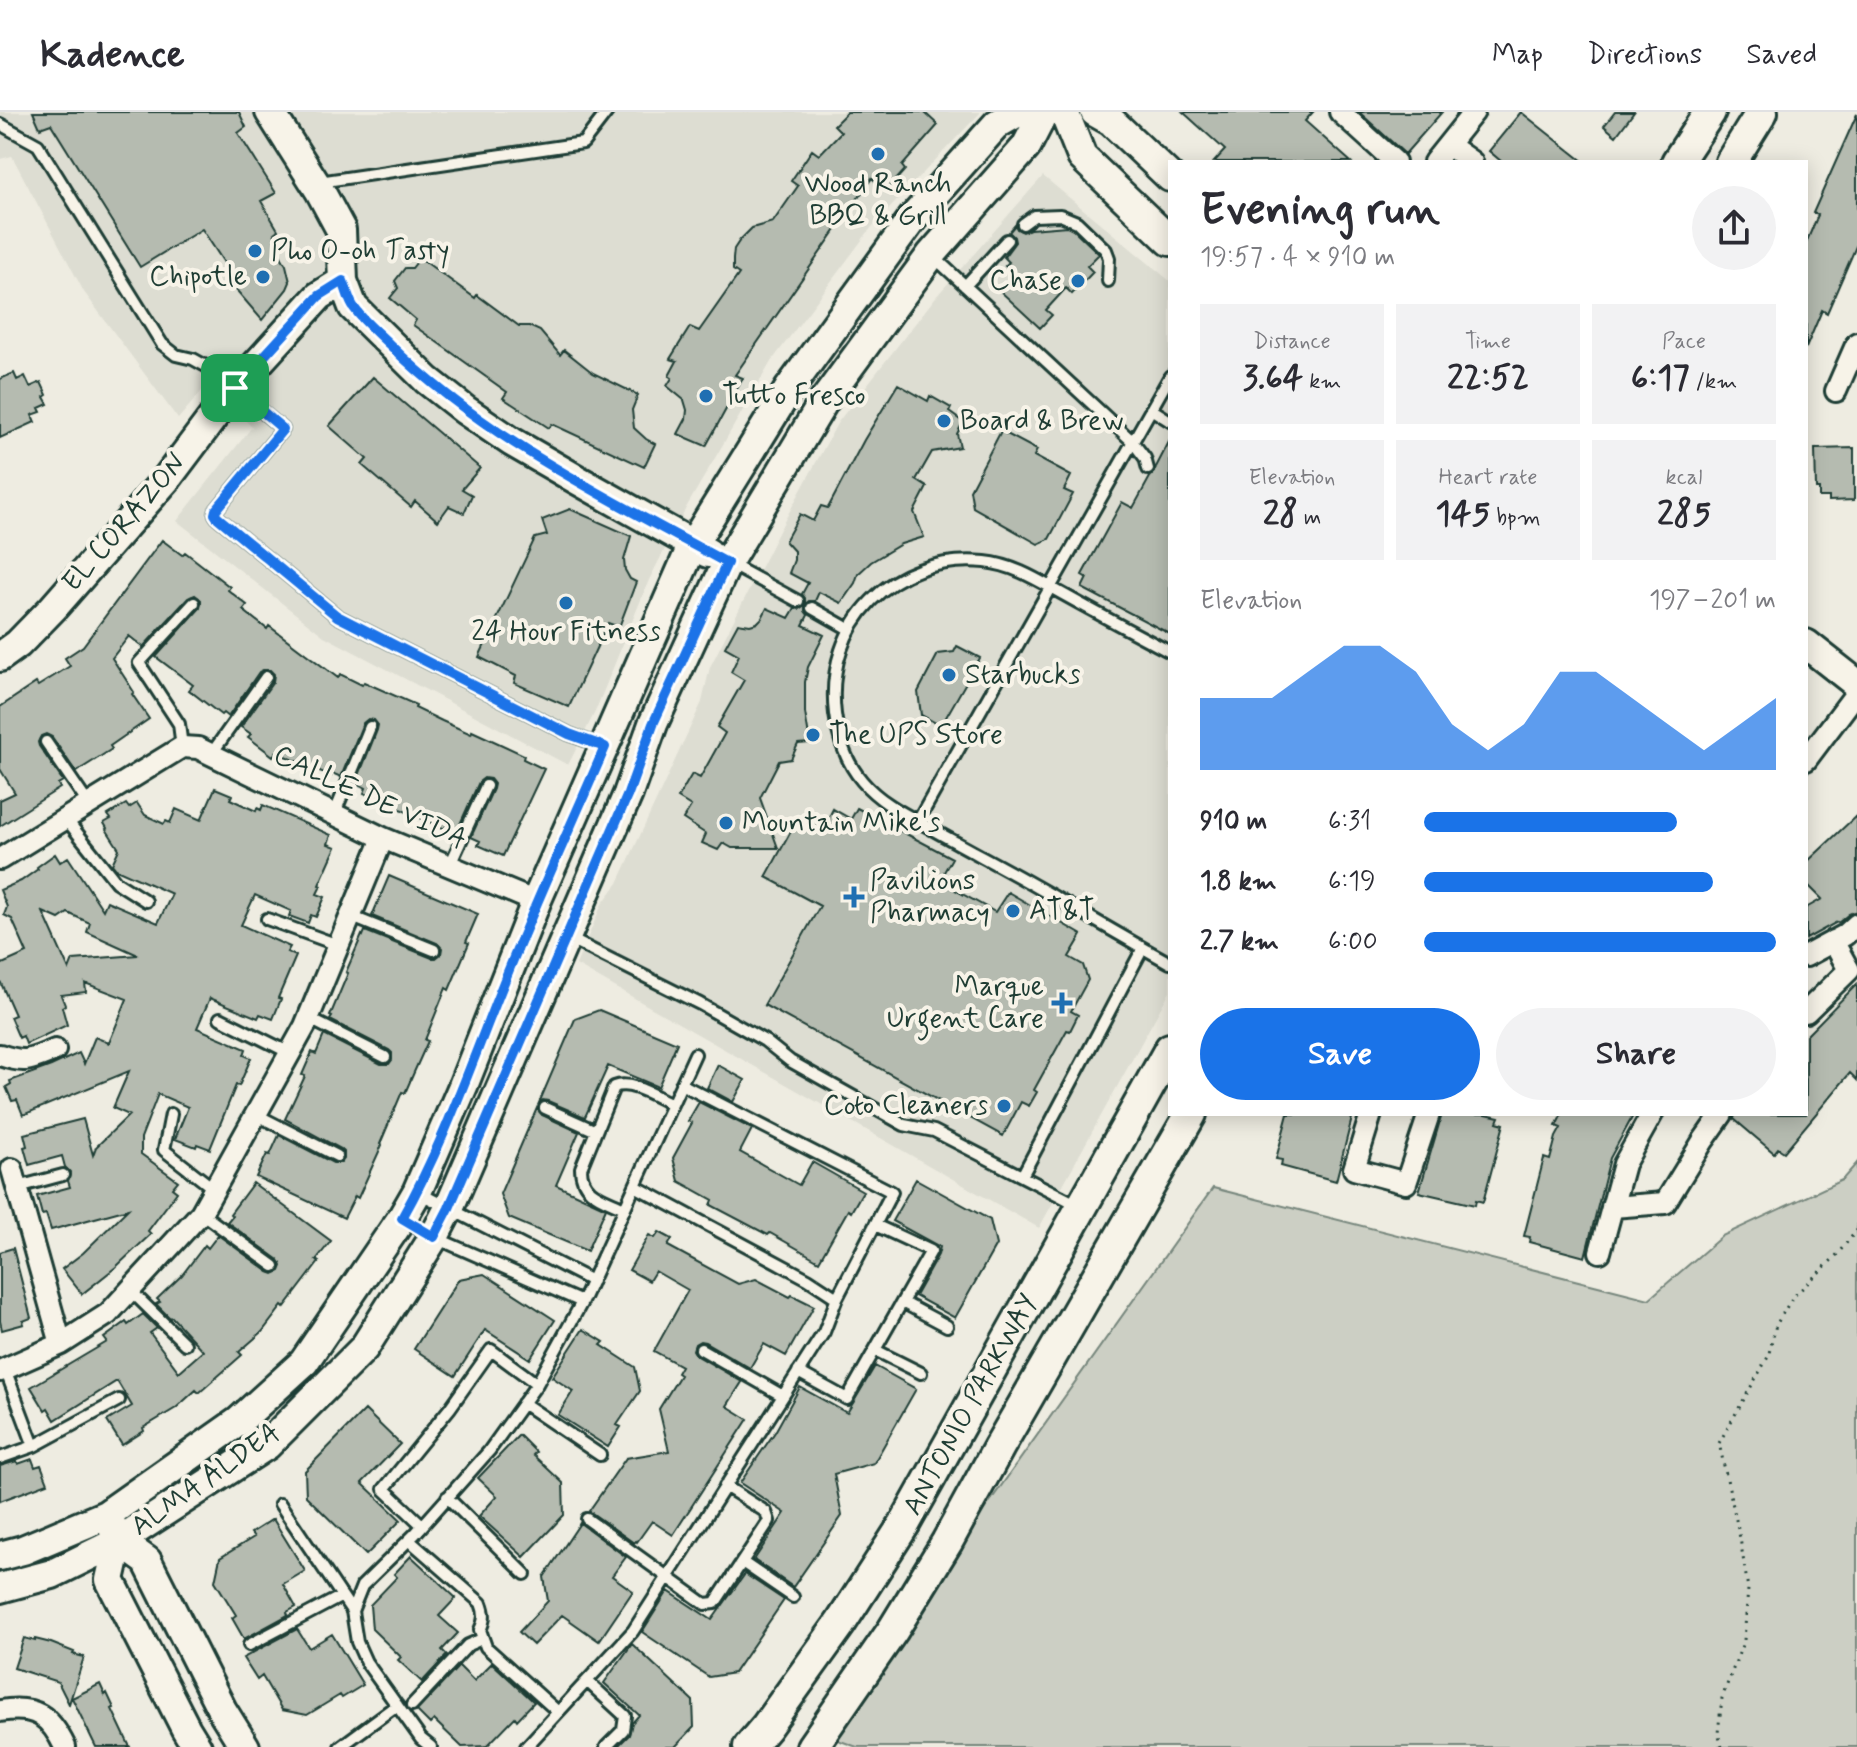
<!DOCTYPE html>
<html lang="en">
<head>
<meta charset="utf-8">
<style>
	body { margin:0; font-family:Mynerve,sans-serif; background:#f2f2f3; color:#2b2b33; height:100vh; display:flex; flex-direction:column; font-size:30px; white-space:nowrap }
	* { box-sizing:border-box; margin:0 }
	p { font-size:26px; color:#7c7c81 }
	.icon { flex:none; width:44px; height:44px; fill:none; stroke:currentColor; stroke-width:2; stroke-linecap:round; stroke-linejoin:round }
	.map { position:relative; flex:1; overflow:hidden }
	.sheet { position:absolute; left:1168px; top:48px; width:640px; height:956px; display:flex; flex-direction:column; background:#fff; border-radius:0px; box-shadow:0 4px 20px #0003 }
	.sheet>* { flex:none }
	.pin { position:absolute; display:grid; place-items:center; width:68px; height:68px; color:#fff; margin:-34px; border-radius:16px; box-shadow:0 4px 12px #0006 }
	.round { display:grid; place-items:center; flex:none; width:84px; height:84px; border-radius:42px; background:#f2f2f3 }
	.headline { display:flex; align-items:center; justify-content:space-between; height:136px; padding:0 32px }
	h1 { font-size:44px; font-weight:700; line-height:60px }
	.stats { display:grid; grid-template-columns:repeat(3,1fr); gap:12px; height:136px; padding:8px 32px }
	.stats div { display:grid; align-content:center; border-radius:0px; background:#f2f2f3; text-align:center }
	.stats b { font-size:34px; font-weight:700 }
	.stats small { font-size:22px; font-weight:400 }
	.stats p { font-size:22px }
	.chart { height:224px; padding:16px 32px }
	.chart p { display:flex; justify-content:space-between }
	.chart svg { width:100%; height:144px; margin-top:8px; fill:#1a73e8; opacity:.7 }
	.cta { display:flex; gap:16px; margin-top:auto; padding:16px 32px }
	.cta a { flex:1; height:92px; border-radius:48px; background:#1a73e8; color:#fff; font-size:32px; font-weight:700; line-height:92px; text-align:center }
	.cta a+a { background:#f2f2f3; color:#2b2b33 }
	ul { padding:0 32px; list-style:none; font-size:26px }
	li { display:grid; grid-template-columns:128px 96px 1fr; align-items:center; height:60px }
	li i { height:20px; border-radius:10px; background:#1a73e8 }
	header { display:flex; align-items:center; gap:48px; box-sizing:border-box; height:112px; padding:0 40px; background:#fff; border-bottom:2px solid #e1e1e2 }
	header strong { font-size:38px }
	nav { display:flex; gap:44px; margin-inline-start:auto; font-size:28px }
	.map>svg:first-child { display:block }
	.built { fill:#ddddd2 }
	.green { fill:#cccfc4; stroke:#76867c; stroke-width:2 }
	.building { fill:#b5bbb0; stroke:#1f3d34; stroke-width:2; fill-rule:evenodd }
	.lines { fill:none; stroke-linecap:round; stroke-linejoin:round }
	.lane-casing { stroke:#1f3d34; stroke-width:16 }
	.street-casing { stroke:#1f3d34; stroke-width:26 }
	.secondary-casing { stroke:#1f3d34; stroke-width:34 }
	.primary-casing { stroke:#1f3d34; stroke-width:36 }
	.path { stroke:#1f3d34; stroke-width:3; stroke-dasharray:2 6; stroke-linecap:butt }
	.lane { stroke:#f7f3e8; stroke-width:10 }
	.street { stroke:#f7f3e8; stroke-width:20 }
	.secondary { stroke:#f7f3e8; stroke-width:28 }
	.primary { stroke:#f7f3e8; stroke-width:30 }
	.route-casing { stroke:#fff; stroke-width:16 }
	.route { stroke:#1a73e8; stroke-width:10 }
	.poi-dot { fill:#1f6fb2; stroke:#f7f3e8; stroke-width:3 }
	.labels { text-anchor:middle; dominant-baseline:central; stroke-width:8; stroke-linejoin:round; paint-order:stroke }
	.poi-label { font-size:28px; fill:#1f3d34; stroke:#f7f3e8; text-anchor:start }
	.street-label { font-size:28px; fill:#1f3d34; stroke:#f7f3e8 }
</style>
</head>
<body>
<header>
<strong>Kadence</strong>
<nav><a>Map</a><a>Directions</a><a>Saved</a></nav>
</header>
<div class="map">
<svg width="1857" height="1635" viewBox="0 0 1857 1635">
	<rect width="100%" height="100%" fill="#eeece1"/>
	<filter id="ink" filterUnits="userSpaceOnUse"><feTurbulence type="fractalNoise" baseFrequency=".0125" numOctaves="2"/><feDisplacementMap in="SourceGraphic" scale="16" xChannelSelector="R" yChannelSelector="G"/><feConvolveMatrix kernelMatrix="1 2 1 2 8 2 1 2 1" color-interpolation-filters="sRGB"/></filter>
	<g filter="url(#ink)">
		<!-- built -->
		<path class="built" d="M0,0H980V1L871,116L771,250L687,394L649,468L595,600L568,653L324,524L177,409L252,315L208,272L178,307L84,180L12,44L0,47Z
			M1043,64L1170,169V879L1039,1116L576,853L602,792L618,771L702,590L710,555L779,419L838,310L935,186Z"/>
		<!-- green -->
		<path class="green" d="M1857,1051V1635H857L824,1623L1213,1076L1649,1187L1722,1124L1842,1068Z"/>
		<!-- building -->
		<path class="building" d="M33,0H239L246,15L238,21L276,81L261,89L278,118L274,121L281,135L277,137L286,153L290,170L287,177L262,208L232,173L236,169L202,117L140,155L51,12L40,16Z
			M847,0H924L938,13L902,54L905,58L886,79L872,66L735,263L743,266L706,334L678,322L686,307L687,298L684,288L667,274L672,266L669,264L677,249L670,247L690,215L699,219L739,162L733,158V147L734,137L740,128L752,116L773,110L798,74L791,69L812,38L819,43L841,20L834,13Z
			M1183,0H1313L1305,9L1351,50H1214L1225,38Z
			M1359,0H1442L1405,42Z
			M1521,0L1584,50H1502L1489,39Z
			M1615,0H1634L1616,24L1604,14Z
			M1857,2V132L1827,201L1822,198L1806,236V131L1818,103L1813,101Z
			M1015,113L1017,117L1023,120L1030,117L1067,114L1073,117L1099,142L1087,154L1093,160L1072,182L1066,176L1046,198L1052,203L1040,216L999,178L1014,162L1005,154L1009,150L1004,145L1015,130L1014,125L1009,120Z
			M420,146L475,186L477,183L519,214H529L540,219L560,243L564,238L593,261L638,283L632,298L634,316L646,327L655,332L644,355L552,312L549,316L503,286L507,280L413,213L416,208L390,186L398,176L395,169L405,156H412Z
			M14,261L17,268L25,264L30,275L41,270L47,283L44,285L48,292L39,296L41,300L32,303L35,310L0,326V267Z
			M373,265L480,356L462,377L472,383L464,401L449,394L438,409L415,389L411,395L362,353L367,347L329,314Z
			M898,272L928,289L930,284L951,296L949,300L963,310L957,322L960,335L932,340L916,368L927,375L914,400L924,425L901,432L871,450L858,462L855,471L841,491L819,480L815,489H809L805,492V486L802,482L808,471L789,461L794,448V439L785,429L800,402L813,409L821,394L828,396L864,328Z
			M1001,319L1037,338L1034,344L1071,364L1064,378L1073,382L1049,427L1038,432L973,395L970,378Z
			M1170,328V522L1082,476L1087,466L1082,463L1122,390L1133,396L1150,365L1155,360L1156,355Z
			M1854,336V388L1829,389V385H1819V377H1816L1815,337Z
			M570,397L631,424L624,448L625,458L630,467L636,470L619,515L608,511L569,595L514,571L516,564L479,545L535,426L547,423L542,408Z
			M162,428L182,443L185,440L230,475L228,478L247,493L243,498L267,517L269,514L338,566L340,562L362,573L364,570L416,593L415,596L442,609L471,622L472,619L524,643L523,647L544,657L503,744L478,733L480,729L471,725L493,677L494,672L490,667L484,666L479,670L457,719L446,714L445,717L364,681L366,676L356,671L377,618L378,613L374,608L368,607L363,611L341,665L332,661L331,664L276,640L273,644L248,625L251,622L241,615L273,570L274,562L270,558H263L259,560L228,605L223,601L221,603L189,578L193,573L156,545L200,496L201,488L195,483L188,486L143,535L129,524L112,546L134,580L132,582L149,607L110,634L112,637L76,660L52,625L46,622L41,624L38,630L39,634L63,669L58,672L60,676L0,714V688L15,681L0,657V595L36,571L38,574L70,554L65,546L83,534Z
			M805,493V499L808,503L803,513L824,523L808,555L805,570V601L810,631L798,632L791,647L779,649L760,686L778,736H732L723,731L718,738L702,731L706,722L683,707L691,694L678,686L692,662L700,666L725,621L717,615L744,568L731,560L739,543L725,535L738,511L750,513L757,511L762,506L767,496L789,506L795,496L799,497Z
			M957,534L980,546L941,614L921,603L918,580L938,542L954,540Z
			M215,676L232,683L230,687L256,699L257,696L261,698L263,693L331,723L328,732L336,735L319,773L321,774L317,782L325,785L316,805L311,803L308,811L289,804L291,799L255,783L241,813L290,835L287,840L296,844L278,886L281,887L273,907L260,902L258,906L210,886L197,916L246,937L244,943L251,946L239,974L236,973L210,1037L197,1032L196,1035L175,1027L188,995L158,982L141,1026V1042L178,1069L172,1076L177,1080L148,1119L151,1122L116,1155L82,1182L62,1157L83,1141L128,1097L51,1118L46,1102L42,1103L37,1084L70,1075L68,1069L70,1060L65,1055L62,1044L29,1053L24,1035L27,1034L24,1022L83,1007L93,1043L96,1035L129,1003L113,996L129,959L23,1003L17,988L12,989L6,975L11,972L10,969L51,954L79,941L84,952L95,925L109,931L127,887L85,871L86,880L61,883L65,893L62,895L67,913L26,932L23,924L19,926L10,905L15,903L0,869V853L27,841L12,807L4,803L7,795L0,778L21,769L38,757L37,755L55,742L60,750L68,745L103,798L107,789L158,811L172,782L116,757L112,752L119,737L106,717L107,716L104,711L111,707L108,703L126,692L129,696L137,691L145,703L164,712L166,709L170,711L176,697L201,708ZM43,800L59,807L68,801L90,811L87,820L138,843L73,848L69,858Z
			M857,696L952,746L939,769L995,800L1008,780L1082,823L1069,845L1083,853L1088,868L1071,899L1078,903L1070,919L1067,918L1034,978L1037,980L1029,994L1021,990L1003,1024L764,893L820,794L766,765L796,710L813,704L826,711L833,697L851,707Z
			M1857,703V799L1849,802L1838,811L1837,810L1806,827V796L1822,787L1806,771V751Z
			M389,764L478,802L466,830L469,831L449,878L446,876L425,928L428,929L415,958L405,981L402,980L380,1032L382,1033L358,1086L355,1084L344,1106L256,1065L267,1042L270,1043L279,1023L333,1051H341L344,1047V1040L341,1037L285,1007L305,964L302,963L312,940L316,942L324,923L381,952H389L392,948V941L389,938L330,908L332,905L330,904L348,861L346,860L362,823L363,824L365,819L432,846H436L441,842L442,836L437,831L372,804Z
			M1857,872V968L1850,961L1784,1040L1778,1036L1774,1041L1734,1007L1735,1002H1806V924Z
			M599,898L677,931L658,975L608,954L585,1005L548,989L543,988L539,991L575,907Z
			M718,953L745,968L733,990L707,976Z
			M699,990L752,1017L740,1040L799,1073L812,1050L863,1079L851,1100L848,1098L819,1149L770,1121L768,1123L711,1093L713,1088L679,1069L673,1046L692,1011L688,1009Z
			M537,996L542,1003L579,1020L556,1073L606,1096L587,1139L509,1106L500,1082Z
			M1288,1002H1353L1336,1069L1281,1054L1282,1048L1276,1047Z
			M1442,1002H1486L1499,1005L1497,1010L1504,1012L1483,1090L1476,1088L1475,1093L1419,1080Z
			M1562,1002H1634L1610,1046L1585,1145L1529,1130L1530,1125L1524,1124L1544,1046L1550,1048L1556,1025L1561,1016L1556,1014Z
			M916,1067L990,1108L996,1133L955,1206L915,1184L938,1143L940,1135L892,1109Z
			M253,1071L331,1129L316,1148L319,1150L284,1196L282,1194L262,1220L239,1240L242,1243L199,1281L196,1278L176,1296L143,1316L144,1319L122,1333L107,1309L132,1294L117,1269L55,1308L48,1296L45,1298L31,1275L107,1230L104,1226L126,1210L128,1213L143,1202L157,1216L150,1221L179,1260L203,1239L172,1205L170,1206L156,1192L160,1190L157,1187L182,1163L205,1133L208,1136L218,1123L269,1160L274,1162L280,1159L282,1154L279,1148L227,1110L232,1104L230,1102Z
			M659,1120L672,1127L668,1134L738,1172L756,1167L790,1185L792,1183L814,1194L786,1244L764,1232L750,1256L705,1230L700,1229L695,1232L693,1238L696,1243L742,1270L727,1294L748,1307L673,1423L652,1409L637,1430L636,1429L634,1431L589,1399L626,1346L669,1339L659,1297L680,1263L677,1261L681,1254L654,1239L688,1178L655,1159L649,1169L629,1158L649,1123L655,1126Z
			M13,1136L31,1206L23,1209L24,1212L2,1218L0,1209V1140Z
			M484,1162L555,1208L530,1247L485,1218L455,1264L414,1237L459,1167Z
			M583,1217L604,1230L601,1233L635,1255L640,1279L617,1313L621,1315L608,1335L558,1303L573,1279L552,1265Z
			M875,1254L916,1277L874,1351L834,1362L842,1404L793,1475L754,1448L785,1401L740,1371L775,1320L800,1275L847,1301Z
			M365,1298L400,1332L362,1371L401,1408L366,1443L306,1384L305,1359Z
			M519,1323L536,1340L533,1343L563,1371L564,1403L524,1445L479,1404L497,1384L478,1366Z
			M32,1347L35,1355L41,1353L48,1371L0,1389V1354L17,1349L18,1352Z
			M273,1407L305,1459L283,1472L296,1495L287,1500L288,1503L244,1527L232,1506L236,1503L215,1469L220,1446L254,1425L251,1421Z
			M580,1411L626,1445L612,1464L633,1479L599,1529L562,1503L533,1533L519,1520L548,1489L544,1465Z
			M411,1444L456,1486L439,1504L458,1521L442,1538L447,1543L422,1570L398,1548L401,1545L372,1517L370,1493L397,1465L394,1462Z
			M745,1462L784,1488L734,1561L709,1565L642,1520L668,1479L712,1508Z
			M297,1517L309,1536L332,1522L363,1573L342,1586L340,1583L307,1603L282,1598L262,1564L257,1568L243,1546Z
			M24,1526L35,1529V1527L51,1531L74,1540L73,1542L84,1545L69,1592L58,1570L14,1556Z
			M632,1532L693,1589L694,1615L675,1635H617L629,1623L632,1611L639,1603L604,1571Z
			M492,1551L534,1590L517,1608L515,1605L487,1634L462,1635L434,1608L430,1612L417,1599L459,1554L474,1569Z
			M100,1572L105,1583L107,1581L114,1596L112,1597L130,1635H96L72,1586Z"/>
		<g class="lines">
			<defs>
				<path id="lane" d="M0,12L38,33L162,232L176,243L193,247L213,258L283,317L216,398L215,402L217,405L337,504L569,622L604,635
					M319,70L583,31L607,0
					M1023,112L1034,104L1060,103L1077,110L1106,138L1109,146L1108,169
					M933,144L1132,329L1145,346L1148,357
					M965,174L1007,128
					M1151,297L1170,309
					M730,452L798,489
					M812,496L849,517
					M1170,540C1136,522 1102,504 1068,485C1042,471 1016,453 985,450C893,441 824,511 835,602C838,626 847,651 862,669C878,688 900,700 921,711C951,728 981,744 1012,761C1065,790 1117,822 1170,851
					M46,630L89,693
					M182,635L179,612L139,551L194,491
					M212,641L266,565
					M334,703L370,615
					M66,707L116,770L146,789
					M918,709L1170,264
					M449,755L486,674
					M350,804L434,838
					M267,807L338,833
					M568,826L700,892L765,929L790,949L904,1013L934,1019L1080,1094
					M220,906L290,941
					M308,906L385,945
					M545,996L596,1019
					M171,1002L164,1038L214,1077
					M255,1002L337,1044
					M1022,1064L1143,836
					M635,1074L808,1167L837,1186
					M18,1075L63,1063
					M419,1081L592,1169
					M624,1096C604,1086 581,1082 581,1056L614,975C632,968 655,985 672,992
					M201,1101L274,1154
					M404,1108L434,1125L582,1190
					M130,1178L185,1232
					M902,1190L947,1214
					M701,1237L783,1284
					M875,1238L921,1261
					M5,1257L34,1334
					M798,1260L847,1287L931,1139L875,1113
					M523,1291L600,1343
					M0,1346L34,1334L119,1288
					M447,1385L525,1462
					M280,1392L352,1499L357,1530L366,1550L421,1627L431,1635
					M587,1407L705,1492L715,1491L769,1409L766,1400L725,1374
					M422,1413L384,1377L450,1296L491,1238L537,1272
					M409,1428L481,1491C485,1501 485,1508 480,1518L486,1535L558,1600
					M742,1450L793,1485
					M352,1499L362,1474L415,1422L489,1339L537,1272L582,1190L695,942
					M249,1533L342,1484
					M587,1569L625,1604L623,1618L606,1635
					M412,1593L468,1533L482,1527
					M340,1635L397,1593
					M526,1635L633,1519L824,1220L837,1186L892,1080L681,972"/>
				<path id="street" d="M1340,0L1395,50
					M1448,33L1472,50
					M1434,50L1474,0
					M1836,279L1857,231
					M1806,648L1857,580
					M0,747L182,635L198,636L383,726L536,790
					M1806,844L1845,823L1857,812
					M1806,900L1849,858L1833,829
					M0,943C27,952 30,948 55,938
					M1371,1002L1354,1057L1406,1071L1429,1002
					M12,1057L61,1232
					M1612,1095L1665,1091L1703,1029L1722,1002
					M1600,1140L1624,1052L1652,1002
					M0,1259L61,1232L108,1202L201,1101L305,914L383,726
					M0,1599C36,1593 50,1604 65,1635"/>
				<path id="secondary" d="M270,0L320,79L341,118L343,169L353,195L427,268L465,298L512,330L576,367L708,441
					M1064,0L1082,45L1170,129
					M1095,0L1111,9L1170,65
					M1806,532L1857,572
					M0,545L18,532L53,496L168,365L235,276L319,184L343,169
					M113,1416L119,1429L147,1449L222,1598L245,1635
					M119,1429L110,1468L186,1617L197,1635
					M0,1444L23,1438L106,1403L238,1310L304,1250L402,1106L417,1080L463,974L536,790L693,432L789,277L913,106L997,12L1018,0
					M0,1476L52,1462L119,1429L267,1333L364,1236L434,1125L449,1096L628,682L653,612L727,451L824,289L931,143L1026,35L1044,0"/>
				<path id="primary" d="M1677,50L1710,0
					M1731,50L1762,0
					M749,1635L766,1615L840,1512L905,1411L1170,937
					M812,1635L893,1518L947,1430L999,1335L1191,1002"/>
			</defs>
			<!-- lane casing -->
			<use href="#lane" class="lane-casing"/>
			<!-- street casing -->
			<use href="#street" class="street-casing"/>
			<!-- secondary casing -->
			<use href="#secondary" class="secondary-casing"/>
			<!-- primary casing -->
			<use href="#primary" class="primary-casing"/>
			<!-- path -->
			<path class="path" d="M1722,1635L1718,1621L1722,1586L1744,1528L1748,1477L1740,1426L1719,1331L1768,1245L1776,1213L1792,1186L1835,1145L1857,1118"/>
			<!-- lane -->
			<use href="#lane" class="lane"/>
			<!-- street -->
			<use href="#street" class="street"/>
			<!-- secondary -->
			<use href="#secondary" class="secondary"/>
			<!-- primary -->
			<use href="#primary" class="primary"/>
		</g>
	</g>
	<g class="lines" filter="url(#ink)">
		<defs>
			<path id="route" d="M343,169C347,178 349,190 355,197C364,210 378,221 389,232C485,327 610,387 727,451L653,612L628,682L449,1096L434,1125L402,1106C445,1030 473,946 506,865C537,787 572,712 605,635L569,622L337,504L217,405L215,402L216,398L283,317L235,276L319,184Z"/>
		</defs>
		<!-- route casing -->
		<use href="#route" class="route-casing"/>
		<!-- route -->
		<use href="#route" class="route"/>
	</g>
	<!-- markers -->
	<g class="poi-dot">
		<circle cx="878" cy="42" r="8"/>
		<circle cx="255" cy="139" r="8"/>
		<circle cx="263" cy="165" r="8"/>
		<circle cx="1078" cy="169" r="8"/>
		<circle cx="706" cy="284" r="8"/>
		<circle cx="944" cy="309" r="8"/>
		<circle cx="566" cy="491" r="8"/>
		<circle cx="949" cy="563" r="8"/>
		<circle cx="813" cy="623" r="8"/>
		<circle cx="726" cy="711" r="8"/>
		<path d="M850 773h8v8h8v8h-8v8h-8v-8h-8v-8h8z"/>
		<circle cx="1013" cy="799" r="8"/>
		<path d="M1058 879h8v8h8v8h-8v8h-8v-8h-8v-8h8z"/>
		<circle cx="1004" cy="994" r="8"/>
	</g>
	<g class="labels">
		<!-- poi labels -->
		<g class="poi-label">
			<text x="878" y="72" text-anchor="middle">Wood Ranch<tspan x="878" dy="32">BBQ &amp; Grill</tspan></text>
			<text x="271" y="139">Pho O-oh Tasty</text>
			<text x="247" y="165" text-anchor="end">Chipotle</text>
			<text x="1062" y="169" text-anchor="end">Chase</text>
			<text x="722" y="284">Tutto Fresco</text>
			<text x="960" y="309">Board &amp; Brew</text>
			<text x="566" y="520" text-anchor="middle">24 Hour Fitness</text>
			<text x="965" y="563">Starbucks</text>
			<text x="829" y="623">The UPS Store</text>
			<text x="742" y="711">Mountain Mike's</text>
			<text x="870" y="769">Pavilions<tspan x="870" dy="32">Pharmacy</tspan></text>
			<text x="1029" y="799">AT&amp;T</text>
			<text x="1044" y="875" text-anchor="end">Marque<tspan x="1044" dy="32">Urgent Care</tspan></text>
			<text x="988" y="994" text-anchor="end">Coto Cleaners</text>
		</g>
		<!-- street labels -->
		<g class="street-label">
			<text transform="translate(125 411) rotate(-49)">EL CORAZON</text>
			<text transform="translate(370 686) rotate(25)">CALLE DE VIDA</text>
			<text transform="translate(971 1293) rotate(-61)">ANTONIO PARKWAY</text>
			<text transform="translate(206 1368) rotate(-35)">ALMA ALDEA</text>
		</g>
	</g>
</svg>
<div class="pin" style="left:235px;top:276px;background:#1e9e55"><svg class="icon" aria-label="arrive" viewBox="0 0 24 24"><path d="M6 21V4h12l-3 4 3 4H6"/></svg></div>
<section class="sheet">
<div class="headline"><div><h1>Evening run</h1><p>19:57 · 4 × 910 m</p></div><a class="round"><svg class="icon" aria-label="share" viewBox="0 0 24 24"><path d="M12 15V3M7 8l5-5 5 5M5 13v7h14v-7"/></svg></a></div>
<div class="stats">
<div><p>Distance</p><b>3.64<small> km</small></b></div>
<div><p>Time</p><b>22:52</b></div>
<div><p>Pace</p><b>6:17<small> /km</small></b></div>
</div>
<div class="stats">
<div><p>Elevation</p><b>28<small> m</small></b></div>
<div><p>Heart rate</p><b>145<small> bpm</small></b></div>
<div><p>kcal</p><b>285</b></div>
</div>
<div class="chart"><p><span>Elevation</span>197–201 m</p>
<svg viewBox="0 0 160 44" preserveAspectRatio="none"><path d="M0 44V22L10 22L20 22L30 14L40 6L50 6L60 14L70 30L80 38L90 30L100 14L110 14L120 22L130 30L140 38L150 30L160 22V44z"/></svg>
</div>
<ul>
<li><b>910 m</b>6:31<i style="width:72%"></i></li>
<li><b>1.8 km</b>6:19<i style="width:82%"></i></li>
<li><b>2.7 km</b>6:00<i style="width:100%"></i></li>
</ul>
<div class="cta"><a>Save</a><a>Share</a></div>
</section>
</div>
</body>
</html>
